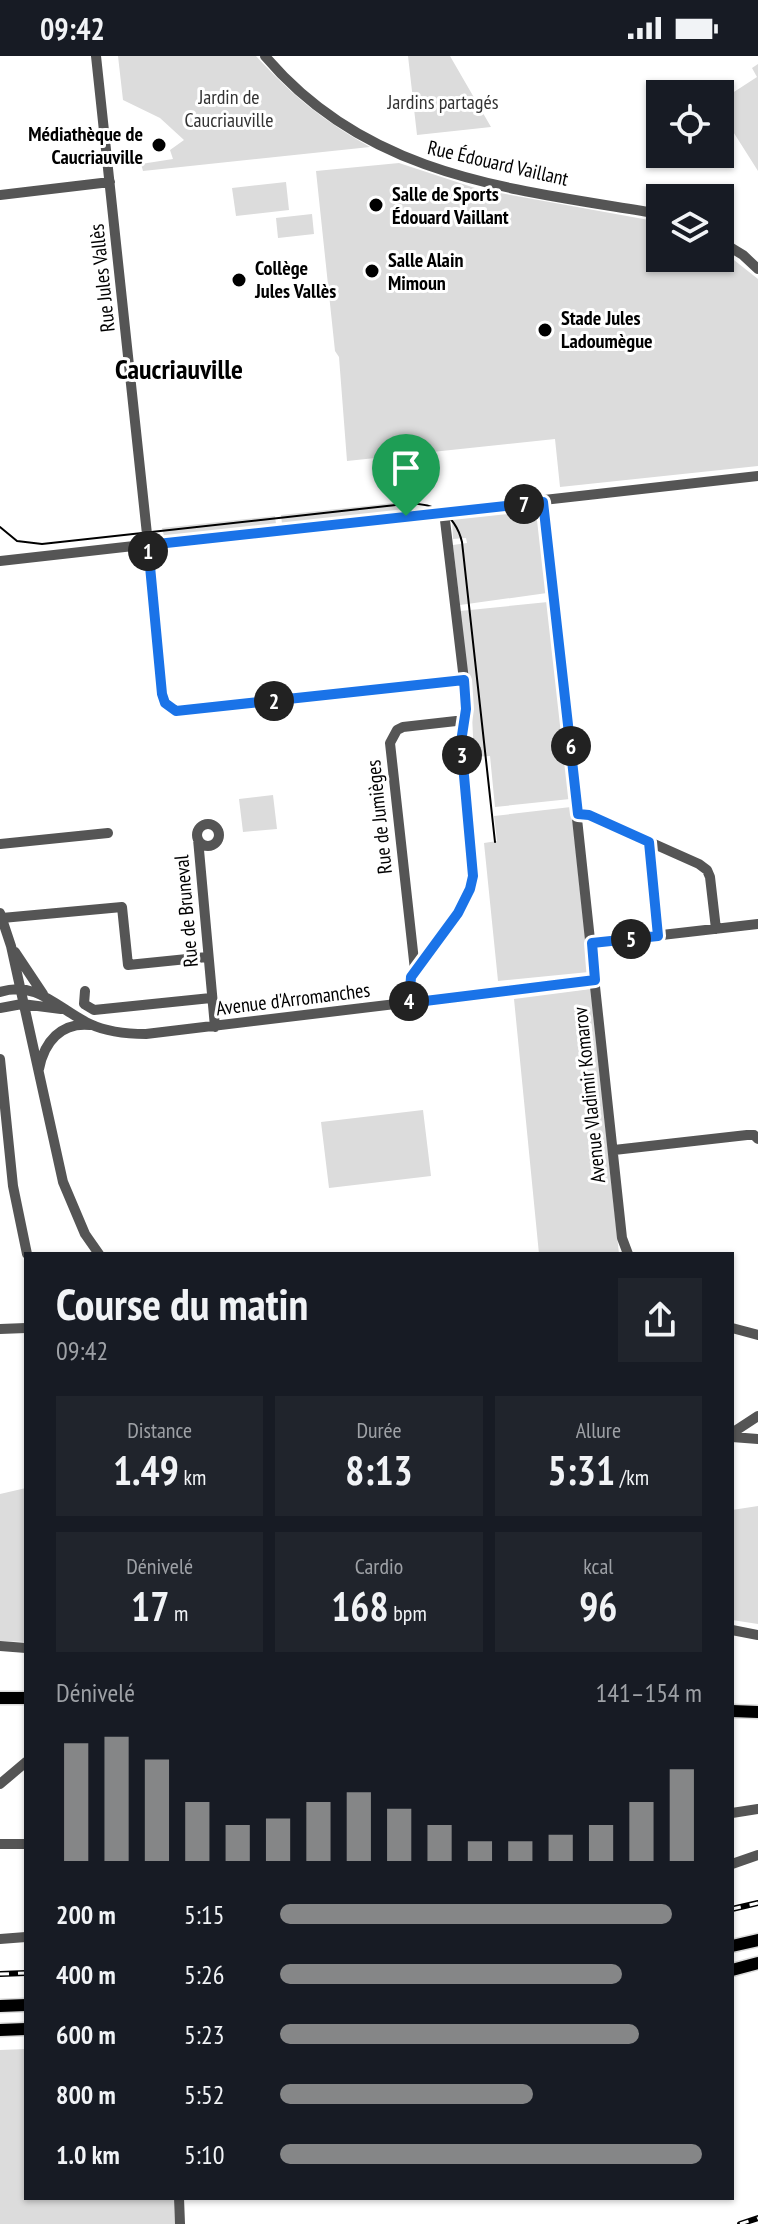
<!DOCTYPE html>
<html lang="fr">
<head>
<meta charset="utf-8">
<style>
	body { margin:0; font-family:"PT Sans Narrow",sans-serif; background:#20242c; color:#f1f3f6; height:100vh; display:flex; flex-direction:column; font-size:30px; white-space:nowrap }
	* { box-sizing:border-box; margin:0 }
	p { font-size:26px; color:#9ea1a6 }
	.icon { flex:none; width:44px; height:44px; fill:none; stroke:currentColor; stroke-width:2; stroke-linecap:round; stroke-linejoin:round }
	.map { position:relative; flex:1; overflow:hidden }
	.details { position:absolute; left:24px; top:1196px; width:710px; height:948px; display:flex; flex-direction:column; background:#171b24; border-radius:0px; box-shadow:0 2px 6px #0004 }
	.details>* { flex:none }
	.buttons { position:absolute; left:646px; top:24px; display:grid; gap:16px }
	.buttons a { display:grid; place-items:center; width:88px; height:88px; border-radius:0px; background:#171b24; box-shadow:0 2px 6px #0004; font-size:40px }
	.pin { position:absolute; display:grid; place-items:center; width:68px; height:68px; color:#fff; margin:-82px -34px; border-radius:50% 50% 50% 0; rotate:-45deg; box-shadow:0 0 8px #0007 }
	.pin .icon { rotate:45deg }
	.km { position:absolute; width:40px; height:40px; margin:-20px; border-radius:50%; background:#222; color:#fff; font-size:22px; line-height:40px; text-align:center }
	.round { display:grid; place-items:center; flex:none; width:84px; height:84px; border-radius:0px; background:#20242c }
	.overview { display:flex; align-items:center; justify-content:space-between; height:136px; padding:0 32px }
	h1 { font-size:44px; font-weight:600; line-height:60px }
	.figures { display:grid; grid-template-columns:repeat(3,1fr); gap:12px; height:136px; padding:8px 32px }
	.figures div { display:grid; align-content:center; border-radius:0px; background:#20242c; text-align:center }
	.figures b { font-size:40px; font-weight:600 }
	.figures small { font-size:22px; font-weight:400 }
	.figures p { font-size:22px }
	.chart { height:224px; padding:16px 32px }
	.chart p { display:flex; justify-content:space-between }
	.chart svg { width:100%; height:144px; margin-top:8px; stroke:#858687; stroke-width:6 }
	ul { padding:0 32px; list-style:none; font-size:26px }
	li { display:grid; grid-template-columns:128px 96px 1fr; align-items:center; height:60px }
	li i { height:20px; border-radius:10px; background:#858687 }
	.status { display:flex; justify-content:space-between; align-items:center; height:56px; padding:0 40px; background:#171b24; direction:ltr }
	.status svg { height:22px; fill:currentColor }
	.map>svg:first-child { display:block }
	.green { fill:#dcdcdc }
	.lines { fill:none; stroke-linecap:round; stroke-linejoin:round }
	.major-casing { stroke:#dbdbdb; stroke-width:15 }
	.minor { stroke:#555; stroke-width:10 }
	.major { stroke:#000; stroke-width:12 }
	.tram { stroke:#000; stroke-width:2 }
	.rail-casing { stroke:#000; stroke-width:6 }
	.rail { stroke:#fff; stroke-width:3; stroke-dasharray:9; stroke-linecap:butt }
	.route-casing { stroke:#fff; stroke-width:16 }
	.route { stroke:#1a73e8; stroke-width:10 }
	.poi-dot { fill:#000; stroke:#fff; stroke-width:3 }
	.labels { text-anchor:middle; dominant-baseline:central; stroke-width:6; stroke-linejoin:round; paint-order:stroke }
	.park-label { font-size:20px; fill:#333; stroke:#fff }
	.poi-label { font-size:20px; font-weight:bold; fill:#000; stroke:#fff; text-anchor:start }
	.street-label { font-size:20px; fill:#000; stroke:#fff }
	.district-label { font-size:28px; font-weight:bold; fill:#000; stroke:#fff }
</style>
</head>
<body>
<div class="status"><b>09:42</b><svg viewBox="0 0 49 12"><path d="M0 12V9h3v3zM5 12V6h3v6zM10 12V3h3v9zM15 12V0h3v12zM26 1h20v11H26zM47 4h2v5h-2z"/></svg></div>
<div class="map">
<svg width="758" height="2168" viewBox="0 0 758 2168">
	<rect width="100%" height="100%" fill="#fff"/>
	<!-- green -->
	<path class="green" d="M118,0H256C294,41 321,63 370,91L143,115L141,108L173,103L170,94L184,84L160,62L123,44Z
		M408,0H450L491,71L417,79Z
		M758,8V115L720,55V45L757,21L752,12Z
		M399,107L478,133L660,166V202H720V193L758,223V410L560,431L555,383L347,405L339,301L335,295L316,115Z
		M286,126L289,154L236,160L232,132Z
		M312,158L314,178L278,182L276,162Z
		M402,446V455L282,468L281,459Z
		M537,451L547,537L460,549L453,489L467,487L466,482L453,483L452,462Z
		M275,460L276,468L164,480L162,472Z
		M548,546L570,743L495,751L490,700L474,701L472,659L460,555Z
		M273,739L277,773L243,776L239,743Z
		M571,751L589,916L498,925L484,787L497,785L494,760Z
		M591,933L619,1198H539L514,943Z
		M423,1054L431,1120L329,1132L321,1066Z
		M26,1432V1586L0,1585V1438Z
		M758,1450V1568L732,1564V1454Z
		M26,1993V2142H174L175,2168H0V1994Z"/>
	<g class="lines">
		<defs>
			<path id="major" d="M0,1642H26
				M732,1655L758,1656
				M732,1890L758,1884
				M732,1914L758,1907
				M0,1950L26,1949
				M0,1974L26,1973"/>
		</defs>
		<!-- major casing -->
		<use href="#major" class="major-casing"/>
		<!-- minor -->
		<path class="minor" d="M96,0L165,647L176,655L189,654L464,624
			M265,0C368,122 513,133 660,158
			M0,139L110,126
			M720,185L743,199L758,213
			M543,446L622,1182L628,1198
			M0,505L758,420
			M578,758L589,759L699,808L707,814L710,821L716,873
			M197 779a11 11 0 1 1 22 0a11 11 0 1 1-22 0Z
			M198,783L215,971
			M649,786L658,880
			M0,788L108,777
			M0,857L11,890L63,1126L85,1178L99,1198
			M2,862L122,851L128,909L207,901
			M592,887L758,868
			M15,896L43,938
			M415,914L390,687L397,674L403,671L465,664
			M85,935L84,948L94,954L211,942
			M0,936C38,924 59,954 90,968C107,976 127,978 146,978L595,924
			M409,947L411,921L458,857L470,833L473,820L461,686L466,653V641L444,456
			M0,952L22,948L61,953
			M0,1003L13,1130L27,1198
			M39,1013C44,986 61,966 90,969
			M614,1094L747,1079H754L758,1083
			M732,1272L758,1279
			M0,1273L26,1272
			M732,1377L758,1360
			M732,1381L758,1383
			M732,1574L758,1579
			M0,1590L26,1592
			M0,1728L26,1706
			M732,1757L758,1753
			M0,1788H26
			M732,1808L758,1799
			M0,1883L26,1881
			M179,2142L180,2168"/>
		<!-- major -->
		<use href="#major" class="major"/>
		<!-- tram -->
		<path class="tram" d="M0,471L17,485L42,488L405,448C433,446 455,457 462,486L495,786"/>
		<defs>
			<path id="rail" d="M732,1853L758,1847
				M0,1918L26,1917
				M740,2168L758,2162"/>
		</defs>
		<!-- rail casing -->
		<use href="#rail" class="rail-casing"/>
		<!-- rail -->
		<use href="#rail" class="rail"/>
	</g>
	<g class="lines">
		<defs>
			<path id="route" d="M543,446L578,758L589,759L649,786L658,880L592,887L595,924L409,947L411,921L458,857L470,833L473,820L461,686L466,653L464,624L176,655L165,647L162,638L148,489Z"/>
		</defs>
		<!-- route casing -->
		<use href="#route" class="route-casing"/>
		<!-- route -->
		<use href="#route" class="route"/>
	</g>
	<!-- markers -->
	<g class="poi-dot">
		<circle cx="159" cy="89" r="8"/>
		<circle cx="376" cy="149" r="8"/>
		<circle cx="372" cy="215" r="8"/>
		<circle cx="239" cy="224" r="8"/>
		<circle cx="545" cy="274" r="8"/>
	</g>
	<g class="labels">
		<!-- park labels -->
		<g class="park-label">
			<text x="229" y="41">Jardin de<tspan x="229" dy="23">Caucriauville</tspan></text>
			<text x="443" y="46">Jardins partagés</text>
		</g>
		<!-- poi labels -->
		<g class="poi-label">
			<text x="143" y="78" text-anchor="end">Médiathèque de<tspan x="143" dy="23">Caucriauville</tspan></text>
			<text x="392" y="138">Salle de Sports<tspan x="392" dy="23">Édouard Vaillant</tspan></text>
			<text x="388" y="204">Salle Alain<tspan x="388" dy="23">Mimoun</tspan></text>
			<text x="255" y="212">Collège<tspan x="255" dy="23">Jules Vallès</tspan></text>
			<text x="561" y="262">Stade Jules<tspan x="561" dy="23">Ladoumègue</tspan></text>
		</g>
		<!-- street labels -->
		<g class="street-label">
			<text transform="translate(498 107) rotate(13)">Rue Édouard Vaillant</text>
			<text transform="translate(102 222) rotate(-96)">Rue Jules Vallès</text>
			<text transform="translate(379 761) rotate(-96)">Rue de Jumièges</text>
			<text transform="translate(186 855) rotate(-95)">Rue de Bruneval</text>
			<text transform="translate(293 943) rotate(-7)">Avenue d'Arromanches</text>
			<text transform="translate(589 1039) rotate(-96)">Avenue Vladimir Komarov</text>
		</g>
		<!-- district labels -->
		<g class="district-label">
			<text x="179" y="312">Caucriauville</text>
		</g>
	</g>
</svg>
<div class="buttons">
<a><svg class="icon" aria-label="locate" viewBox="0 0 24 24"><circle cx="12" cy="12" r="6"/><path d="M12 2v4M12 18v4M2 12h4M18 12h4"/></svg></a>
<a><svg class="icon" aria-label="layers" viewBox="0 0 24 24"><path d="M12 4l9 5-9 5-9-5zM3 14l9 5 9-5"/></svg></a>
</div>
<div class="pin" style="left:406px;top:460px;background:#1e9e55"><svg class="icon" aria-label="arrive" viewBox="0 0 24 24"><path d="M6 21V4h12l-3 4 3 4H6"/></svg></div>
<b class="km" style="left:148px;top:495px">1</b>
<b class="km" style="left:274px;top:645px">2</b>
<b class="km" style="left:462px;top:699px">3</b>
<b class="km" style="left:409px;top:945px">4</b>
<b class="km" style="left:631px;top:883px">5</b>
<b class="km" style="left:571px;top:690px">6</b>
<b class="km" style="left:524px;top:448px">7</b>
<section class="details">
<div class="overview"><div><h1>Course du matin</h1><p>09:42</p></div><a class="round"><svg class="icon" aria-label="share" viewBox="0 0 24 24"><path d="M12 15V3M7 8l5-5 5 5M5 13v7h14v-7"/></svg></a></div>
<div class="figures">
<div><p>Distance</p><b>1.49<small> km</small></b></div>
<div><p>Durée</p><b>8:13</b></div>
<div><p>Allure</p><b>5:31<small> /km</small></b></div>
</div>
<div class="figures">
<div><p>Dénivelé</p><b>17<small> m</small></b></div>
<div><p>Cardio</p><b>168<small> bpm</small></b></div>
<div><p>kcal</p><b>96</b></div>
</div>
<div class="chart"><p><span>Dénivelé</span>141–154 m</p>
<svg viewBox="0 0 160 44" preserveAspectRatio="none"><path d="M5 44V8M15 44V6M25 44V13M35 44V26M45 44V33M55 44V31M65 44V26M75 44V23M85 44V28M95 44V33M105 44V38M115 44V38M125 44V36M135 44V33M145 44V26M155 44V16"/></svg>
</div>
<ul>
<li><b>200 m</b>5:15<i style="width:93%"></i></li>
<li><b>400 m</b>5:26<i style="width:81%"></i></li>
<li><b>600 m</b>5:23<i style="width:85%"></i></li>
<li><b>800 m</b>5:52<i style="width:60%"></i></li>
<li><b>1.0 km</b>5:10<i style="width:100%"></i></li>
</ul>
</section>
</div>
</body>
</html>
